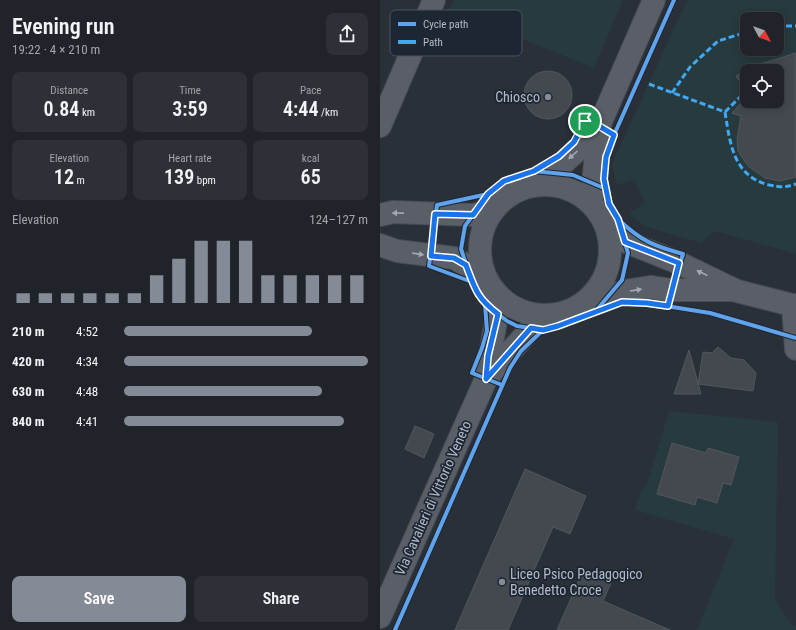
<!DOCTYPE html>
<html lang="en">
<head>
<meta charset="utf-8">
<style>
	body { margin:0; font-family:"Roboto Condensed",sans-serif; background:#2d3036; color:#f1f3f6; height:100vh; display:flex; flex-direction:column; font-size:15px; white-space:nowrap }
	* { box-sizing:border-box; margin:0 }
	p { font-size:13px; color:#a2a4a8 }
	.icon { flex:none; width:22px; height:22px; fill:none; stroke:currentColor; stroke-width:2; stroke-linecap:round; stroke-linejoin:round }
	.map { position:relative; flex:1; overflow:hidden }
	.drawer { display:flex; flex-direction:column; background:#20242a; width:380px }
	.drawer>* { flex:none }
	.needle { width:26px; rotate:131deg }
	.fabs { position:absolute; left:360px; top:12px; display:grid; gap:8px }
	.fabs a { display:grid; place-items:center; width:44px; height:44px; border-radius:8px; background:#20242a; box-shadow:0 2px 10px #0003,0 0 0 1px #3d4147; font-size:20px }
	.pin { position:absolute; display:grid; place-items:center; width:34px; height:34px; color:#fff; margin:-17px; border:2px solid #fff; border-radius:50%; box-shadow:0 1px 4px #0007 }
	.round { display:grid; place-items:center; flex:none; width:42px; height:42px; border-radius:8px; background:#2d3036 }
	.overview { display:flex; align-items:center; justify-content:space-between; height:68px; padding:0 12px }
	h1 { font-size:22px; font-weight:600; line-height:30px }
	.figures { display:grid; grid-template-columns:repeat(3,1fr); gap:6px; height:68px; padding:4px 12px }
	.figures div { display:grid; align-content:center; border-radius:8px; background:#2d3036; text-align:center }
	.figures b { font-size:20px; font-weight:600 }
	.figures small { font-size:11px; font-weight:400 }
	.figures p { font-size:11px }
	.chart { height:112px; padding:8px 12px }
	.chart p { display:flex; justify-content:space-between }
	.chart svg { width:100%; height:72px; margin-top:4px; stroke:#848b96; stroke-width:6 }
	.cta { display:flex; gap:8px; margin-top:auto; padding:8px 12px }
	.cta a { flex:1; height:46px; border-radius:8px; background:#848b96; color:#fff; font-size:16px; font-weight:600; line-height:46px; text-align:center }
	.cta a+a { background:#2d3036; color:#f1f3f6 }
	ul { padding:0 12px; list-style:none; font-size:13px }
	li { display:grid; grid-template-columns:64px 48px 1fr; align-items:center; height:30px }
	li i { height:10px; border-radius:5px; background:#848b96 }
	main { display:flex; flex:1; min-height:0 }
	.map>svg:first-child { display:block }
	.green { fill:#273a3e; fill-rule:evenodd }
	.building { fill:#444950; stroke:#52575f }
	.lines { fill:none; stroke-linecap:round; stroke-linejoin:round }
	.minor-casing { stroke:#484c53; stroke-width:24 }
	.tertiary-casing { stroke:#484c53; stroke-width:24 }
	.minor { stroke:#5a5e66; stroke-width:22 }
	.tertiary { stroke:#5a5e66; stroke-width:22 }
	.quiet { stroke:#3fa9f5; stroke-width:3; stroke-dasharray:6 3; stroke-linecap:butt }
	.cycleway-casing { stroke:#1d2633; stroke-width:6 }
	.cycleway { stroke:#60a3ed; stroke-width:4 }
	.oneway { fill:#a2a9b5 }
	.route-casing { stroke:#fff; stroke-width:8 }
	.route { stroke:#1a73e8; stroke-width:5 }
	.poi-dot { fill:#848b96; stroke:#1d2633; stroke-width:1.5 }
	.labels { text-anchor:middle; dominant-baseline:central; stroke-width:3.5; stroke-linejoin:round; paint-order:stroke }
	.poi-label { font-size:14px; fill:#b4bcc9; stroke:#1d2633; text-anchor:end }
	.street-label { font-size:14px; fill:#b4bcc9; stroke:#1d2633 }
	.key { fill:#1d2633; stroke:#4a5360; stroke-width:1 }
	.key-label { font-size:11px; fill:#b4bcc9 }
</style>
</head>
<body>
<main>
<section class="drawer">
<div class="overview"><div><h1>Evening run</h1><p>19:22 · 4 × 210 m</p></div><a class="round"><svg class="icon" aria-label="share" viewBox="0 0 24 24"><path d="M12 15V3M7 8l5-5 5 5M5 13v7h14v-7"/></svg></a></div>
<div class="figures">
<div><p>Distance</p><b>0.84<small> km</small></b></div>
<div><p>Time</p><b>3:59</b></div>
<div><p>Pace</p><b>4:44<small> /km</small></b></div>
</div>
<div class="figures">
<div><p>Elevation</p><b>12<small> m</small></b></div>
<div><p>Heart rate</p><b>139<small> bpm</small></b></div>
<div><p>kcal</p><b>65</b></div>
</div>
<div class="chart"><p><span>Elevation</span>124–127 m</p>
<svg viewBox="0 0 160 44" preserveAspectRatio="none"><path d="M5 44V38M15 44V38M25 44V38M35 44V38M45 44V38M55 44V38M65 44V27M75 44V17M85 44V6M95 44V6M105 44V6M115 44V27M125 44V27M135 44V27M145 44V27M155 44V27"/></svg>
</div>
<ul>
<li><b>210 m</b>4:52<i style="width:77%"></i></li>
<li><b>420 m</b>4:34<i style="width:100%"></i></li>
<li><b>630 m</b>4:48<i style="width:81%"></i></li>
<li><b>840 m</b>4:41<i style="width:90%"></i></li>
</ul>
<div class="cta"><a>Save</a><a>Share</a></div>
</section>
<div class="map">
<svg width="416" height="630" viewBox="0 0 416 630">
	<rect width="100%" height="100%" fill="#2a3038"/>
	<!-- green -->
	<path class="green" d="M74,0H243L214,68L69,10Z
		M307,0H416V254L335,231L321,243L264,226L249,213L265,203L254,180L237,185L232,164ZM367,19H397V49H367ZM367,71H397V101H367Z
		M289,411L398,422L395,600L412,625L416,626V630H317L354,539L255,510L261,490L266,487Z"/>
	<!-- building -->
	<path class="building" d="M416,53V177L400,181L385,178L368,166L358,151L357,140L361,116L352,113L367,96V101H397V71H367V92L356,76L371,67Z
		M144 95a24 24 0 1 1 48 0a24 24 0 1 1-48 0Z
		M338,347L351,358L364,360L376,373L373,391L318,384L323,352L332,353Z
		M309,350L321,394H294Z
		M35,426L54,434L44,458L25,449Z
		M292,443L326,453L328,448L359,457L351,485L343,483L337,503L317,497L315,505L277,494Z
		M145,469L206,496L190,534L173,527L128,630H75Z
		M203,571L231,583L223,601L290,630H177Z"/>
	<g class="lines">
		<defs>
			<path id="minor" d="M0,126L54,0
				M160,185L202,146L219,126
				M211,203L219,126L274,0
				M413,305L416,349
				M106,379L163,315
				M0,617L106,379C109,351 117,325 119,297"/>
			<path id="tertiary" d="M100 250a65 65 0 1 1 130 0a65 65 0 1 1-130 0Z
				M0,215L13,212L93,215L112,211
				M229,235L299,263L357,291L416,306
				M0,245L17,251L74,258L86,265L108,282
				M204,302L245,291L270,287L291,290H351"/>
		</defs>
		<!-- minor casing -->
		<use href="#minor" class="minor-casing"/>
		<!-- tertiary casing -->
		<use href="#tertiary" class="tertiary-casing"/>
		<!-- minor -->
		<use href="#minor" class="minor"/>
		<!-- tertiary -->
		<use href="#tertiary" class="tertiary"/>
		<!-- quiet -->
		<path class="quiet" d="M397,26H416
			M269,84L345,112L364,93
			M292,93L310,67L338,41L367,32
			M345,112C350,143 353,176 389,185C401,187 404,188 416,184"/>
		<defs>
			<path id="cycleway" d="M154,171L179,156L194,141L205,121L219,126L234,135
				M108,194L85,226L81,249L95,290L105,304L107,331L102,348L92,373L122,385
				M239,220C261,241 274,246 303,254L291,290L288,307
				M92,282L49,266L57,205L108,194L123,181L154,171L193,175L226,189
				M105,304L127,321L137,326L163,330L178,326L242,302L267,303L330,313L416,338
				M214,313L242,280L248,253L238,219L229,204L224,179L227,157L234,135L294,0
				M15,630L130,368L141,351L163,330"/>
		</defs>
		<!-- cycleway casing -->
		<use href="#cycleway" class="cycleway-casing"/>
		<!-- cycleway -->
		<use href="#cycleway" class="cycleway"/>
	</g>
	<!-- one-way arrows -->
	<defs><path id="oneway-solid" d="M-6-.8H1V-3.2L6.5 0L1 3.2V.8H-6Z"/></defs>
	<g class="oneway">
		<use href="#oneway-solid" transform="translate(193 155) rotate(138)"/>
		<use href="#oneway-solid" transform="translate(18 213) rotate(-179)"/>
		<use href="#oneway-solid" transform="translate(38 254) rotate(9)"/>
		<use href="#oneway-solid" transform="translate(322 273) rotate(-155)"/>
		<use href="#oneway-solid" transform="translate(256 290) rotate(-9)"/>
	</g>
	<g class="lines">
		<defs>
			<path id="route" d="M205,121L219,126L234,135L226,157L224,179L229,204L238,219L245,242L299,263L288,306L267,303L242,302L178,326L163,330L151,328L106,379L108,356L118,314C97,298 95,289 86,265L74,258L51,256L55,214L93,215L108,194L124,181L154,171L179,156L194,142Z"/>
		</defs>
		<!-- route casing -->
		<use href="#route" class="route-casing"/>
		<!-- route -->
		<use href="#route" class="route"/>
	</g>
	<!-- markers -->
	<g class="poi-dot">
		<circle cx="168" cy="97" r="4"/>
		<circle cx="122" cy="582" r="4"/>
	</g>
	<g class="labels">
		<!-- poi labels -->
		<g class="poi-label">
			<text x="160" y="97">Chiosco</text>
			<text x="130" y="574" text-anchor="start">Liceo Psico Pedagogico<tspan x="130" dy="16">Benedetto Croce</tspan></text>
		</g>
		<!-- street labels -->
		<g class="street-label">
			<text transform="translate(53 498) rotate(-66)">Via Cavalieri di Vittorio Veneto</text>
		</g>
	</g>
	<!-- legend -->
	<rect x="10" y="10" width="132" height="46" rx="6" class="key"/>
	<rect x="18" y="22" width="18" height="4" fill="#60a3ed"/>
	<rect x="18" y="40" width="18" height="4" fill="#3fa9f5"/>
	<g class="key-label">
		<text x="43" y="28">Cycle path</text>
		<text x="43" y="46">Path</text>
	</g>
</svg>
<div class="fabs">
<a><svg class="needle" viewBox="-14 -14 28 28"><path d="M0-13l5 13h-10z" fill="#e53935"/><path d="M0 13l5-13h-10z" fill="#a2a4a8"/></svg></a>
<a><svg class="icon" aria-label="locate" viewBox="0 0 24 24"><circle cx="12" cy="12" r="6"/><path d="M12 2v4M12 18v4M2 12h4M18 12h4"/></svg></a>
</div>
<div class="pin" style="left:205px;top:121px;background:#1e9e55"><svg class="icon" aria-label="arrive" viewBox="0 0 24 24"><path d="M6 21V4h12l-3 4 3 4H6"/></svg></div>
</div>
</main>
</body>
</html>
